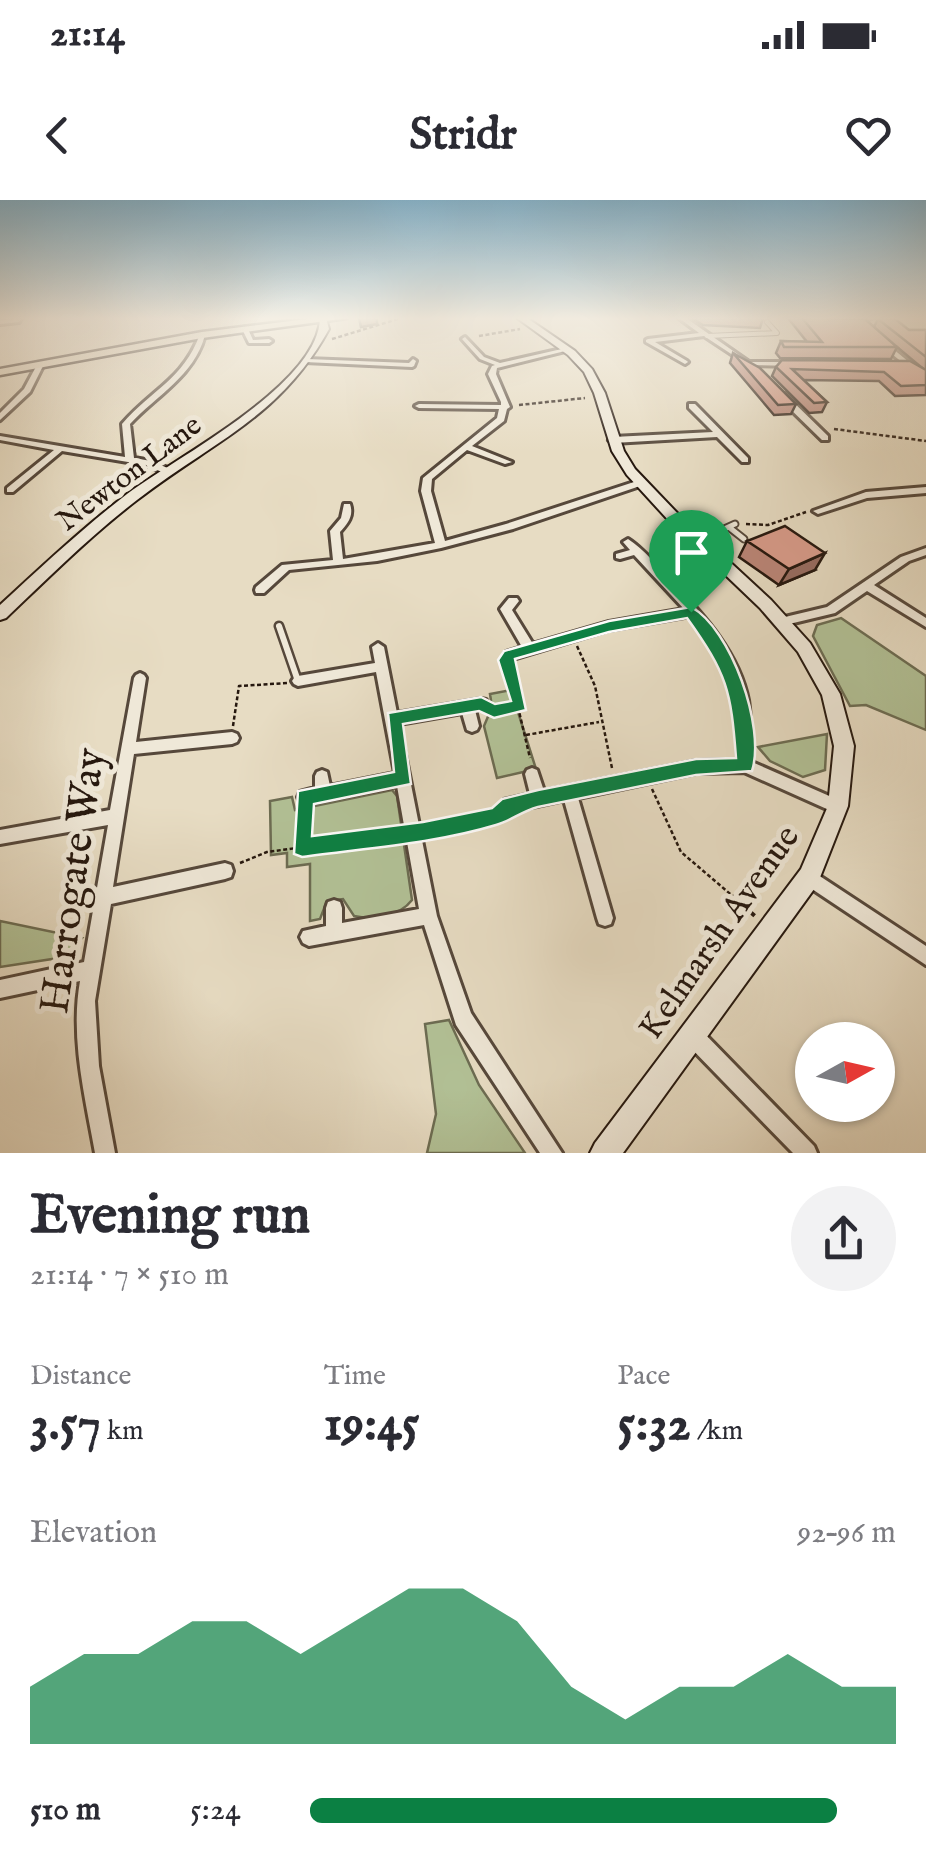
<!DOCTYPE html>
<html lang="en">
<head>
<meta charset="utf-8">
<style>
	body { margin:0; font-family:"IM FELL English",serif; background:#f2f2f3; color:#2b2b33; height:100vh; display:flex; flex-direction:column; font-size:38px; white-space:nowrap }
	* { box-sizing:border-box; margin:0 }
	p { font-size:32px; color:#7c7c81 }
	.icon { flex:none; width:55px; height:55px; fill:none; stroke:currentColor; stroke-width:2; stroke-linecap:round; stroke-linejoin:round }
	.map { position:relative; height:953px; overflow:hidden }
	.panel { display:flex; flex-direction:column; background:#fff; flex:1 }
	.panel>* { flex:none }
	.needle { width:65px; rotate:82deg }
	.fabs { position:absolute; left:795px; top:822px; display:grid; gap:20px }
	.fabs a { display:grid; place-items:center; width:100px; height:100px; border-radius:50%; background:#fff; box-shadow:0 2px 8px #0004; font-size:50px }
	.pin { position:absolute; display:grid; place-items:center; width:85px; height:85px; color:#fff; margin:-102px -42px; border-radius:50% 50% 50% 0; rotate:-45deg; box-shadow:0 0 10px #0007 }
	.pin .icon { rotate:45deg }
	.round { display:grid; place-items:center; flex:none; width:105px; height:105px; border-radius:52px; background:#f2f2f3 }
	.headline { display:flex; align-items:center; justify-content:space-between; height:170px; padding:0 30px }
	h1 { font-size:55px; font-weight:700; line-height:75px }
	.figures { display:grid; grid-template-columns:repeat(3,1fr); gap:15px; height:170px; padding:10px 30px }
	.figures div { display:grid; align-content:center }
	.figures b { font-size:50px; font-weight:700 }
	.figures small { font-size:28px; font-weight:400 }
	.figures p { font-size:28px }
	.chart { height:280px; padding:20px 30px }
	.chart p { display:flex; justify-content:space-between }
	.chart svg { width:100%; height:180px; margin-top:10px; fill:#0b8043; opacity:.7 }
	ul { padding:0 30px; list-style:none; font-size:32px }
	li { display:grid; grid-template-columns:160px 120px 1fr; align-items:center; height:75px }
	li i { height:25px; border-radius:12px; background:#0b8043 }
	.status { display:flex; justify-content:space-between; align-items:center; height:70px; padding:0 50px; background:#fff; direction:ltr }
	.status svg { height:28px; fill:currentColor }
	header { display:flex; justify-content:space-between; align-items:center; height:130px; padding:0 30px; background:#fff; font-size:45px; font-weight:700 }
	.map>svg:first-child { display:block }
	.green { fill:#b2c196; stroke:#6c6c52; stroke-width:2.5 }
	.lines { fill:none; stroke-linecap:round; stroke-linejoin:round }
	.lane-far2-casing { stroke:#56483b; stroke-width:6 }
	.lane-far1-casing { stroke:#56483b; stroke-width:9 }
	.lane-casing { stroke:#56483b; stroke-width:11 }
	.street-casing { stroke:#56483b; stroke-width:6 }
	.secondary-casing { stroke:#25170e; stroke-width:4 }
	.primary-casing { stroke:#25170e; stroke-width:5 }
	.path-far1 { stroke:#25170e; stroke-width:2.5; stroke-dasharray:4 2.5; stroke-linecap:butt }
	.path { stroke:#25170e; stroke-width:4; stroke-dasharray:11 8; stroke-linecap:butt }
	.lane-far2 { stroke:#efe8d8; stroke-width:4 }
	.lane-far1 { stroke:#efe8d8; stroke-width:5 }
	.lane { stroke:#efe8d8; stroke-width:6 }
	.street { fill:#efe8d8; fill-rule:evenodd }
	.secondary { fill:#efe8d8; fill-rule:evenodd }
	.primary { fill:#e7dcc3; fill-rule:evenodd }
	.wall { fill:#ba8577; stroke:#25170e; stroke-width:2.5 }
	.shaded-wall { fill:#976c61; stroke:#25170e; stroke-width:2.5 }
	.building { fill:#d89b8a; stroke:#25170e; stroke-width:2.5 }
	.route { fill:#0b8043; stroke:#fff; stroke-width:2.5; fill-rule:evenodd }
	.labels { text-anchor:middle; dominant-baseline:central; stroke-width:10; stroke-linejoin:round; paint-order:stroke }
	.far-street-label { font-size:30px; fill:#25170e; stroke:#efe8d8 }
	.street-label { font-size:35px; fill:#25170e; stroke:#efe8d8 }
	.near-street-label { font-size:42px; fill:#25170e; stroke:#efe8d8 }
</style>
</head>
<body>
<div class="status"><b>21:14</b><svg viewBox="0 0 49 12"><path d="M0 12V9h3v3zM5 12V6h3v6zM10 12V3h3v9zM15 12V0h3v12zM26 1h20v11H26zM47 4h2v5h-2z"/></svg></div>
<header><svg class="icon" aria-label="back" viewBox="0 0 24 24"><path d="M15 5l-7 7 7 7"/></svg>Stridr<svg class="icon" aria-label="heart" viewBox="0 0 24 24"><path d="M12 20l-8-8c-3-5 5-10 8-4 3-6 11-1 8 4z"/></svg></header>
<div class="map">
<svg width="926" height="953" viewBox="0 0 926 953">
	<rect width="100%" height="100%" fill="#e7dcc3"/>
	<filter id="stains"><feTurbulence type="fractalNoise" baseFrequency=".002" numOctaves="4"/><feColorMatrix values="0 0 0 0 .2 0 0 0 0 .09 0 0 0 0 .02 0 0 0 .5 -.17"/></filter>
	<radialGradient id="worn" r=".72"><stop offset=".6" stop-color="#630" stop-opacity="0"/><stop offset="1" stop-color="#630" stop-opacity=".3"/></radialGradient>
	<!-- green -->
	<path class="green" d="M841,418L926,476V530L866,505L850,506L813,436L817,425Z
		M511,490L536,569L497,578L484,526L492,507L490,494Z
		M827,534L825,570L803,577L770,561L758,547Z
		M392,590L397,596L412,700C399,717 373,720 354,716L343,699L327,701L320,719L310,721V664L287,667V653L271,655L270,601L292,597L295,610Z
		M0,721L82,738L65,757L0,767Z
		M449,820L479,885L525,953H427L436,914L425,824Z"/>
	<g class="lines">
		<defs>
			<path id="lane-far2" d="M707,136L777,133L767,122"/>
			<path id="lane-far1" d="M730,328L744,339
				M700,340L735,324"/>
			<path id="lane" d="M698,341L705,338
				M279,426L298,481"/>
			<path id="street" d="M679,118H686L749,162H794L798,164L794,166L748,165L704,136L655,142L687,161L688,162L685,164L646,142V140L648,139L699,133Z
				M882,118H893L869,126L870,130L926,176V182L864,131L863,124Z
				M21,119L19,122L0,124V120Z
				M245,127L248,129L253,140L269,139L272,141L269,143H249L242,129Z
				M200,134L205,135C194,176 157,195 130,224L134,258L151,261L170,269V273H164L146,265L62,251L13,292H7V288L54,250L0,240V236L125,257L122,224C152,189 183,180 200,134Z
				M465,137L484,157L500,163L566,148L569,150L497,168L496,174L510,207L507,209L504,221L472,246L512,262L505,264L467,250L432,279L431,291L445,341L506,324L637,281H643V285L513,329L441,348L377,361L289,370L264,393H256L255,390L256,387L282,365L333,360L330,331L341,318L344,304H350C354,316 348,323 340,332L343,359L435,343L421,291L423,278L497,218L499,209L419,208L415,206L419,204L501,205V202L488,174L492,166L495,165L480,159L462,139Z
				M307,159L409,163L413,159L416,161L414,166L412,167L305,162L304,161Z
				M38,163L44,164L30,192L0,220V213L24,189Z
				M779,194H785L828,236V240H822L779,198Z
				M689,204H695L748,258V262H742L717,237L613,243L609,240L613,237L713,232L689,208Z
				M926,287V293L867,298L818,314L813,311L866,292Z
				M628,339C644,349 659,368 672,382C704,415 739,454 748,500C751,520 751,542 752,562L843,602L845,607L843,612L838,614L744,572L696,573L578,598L613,718L611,724L605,726L599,724L597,718L564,600L509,612L504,610L502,605L504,600L530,594L525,574L527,570L532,568L537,570L544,591L696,561L738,560C737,493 732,470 690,416L609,430L510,460L506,458L504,455L506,452L522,447L500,409L509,398H517L519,401L512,410L533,444L609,422L684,409L634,355L620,359L616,358V354L630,350L623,342Z
				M926,348V355L909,361L874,385L926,418V427L867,391L835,413L785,425L779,421L785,417L827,407L901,357Z
				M378,443L384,447L397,513L481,499L486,500L487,504L486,508L475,510L479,526L477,530L472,532L467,530L462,513L399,524L437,716L471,813L562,953H540L456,825L424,725L309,746L303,743L300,737L303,731L326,726V708L328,702L334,700L340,702L342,708V723L419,709L397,586L305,604L300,602L298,597L300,592L315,588V576L317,572L322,570L327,572L330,586L395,573L376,472L298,486L294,484L292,481L294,478L298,476L375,463L372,447Z
				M140,473L144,475L146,478L136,542L232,532L237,534L239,538L237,542L232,544L134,554L113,687L225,663L231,665L233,671L231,677L225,679L111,704L95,801L99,866L115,953H95C85,897 70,838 80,781L0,798V780L84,762L108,625L0,644V630L110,610L134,478L136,475Z
				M809,669L926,746V765L803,683L801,677L803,671Z
				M693,827L700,829L814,946L817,953H793L686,843L684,836L686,829Z"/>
			<path id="secondary" d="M320,118H326L329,129C280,218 213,241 137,300C90,336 48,378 6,418L0,420V405C41,367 83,328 127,294C177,257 319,184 320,118Z
				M517,118H527L575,151L592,169L605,193L624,251L635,269L680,316L771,400L810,443L840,494L854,546L848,606L817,685L623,953H590L595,943L801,669L828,606L834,546L822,495L798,452L760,408L670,322L627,275L612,251L594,193L584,172L568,155Z"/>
			<path id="primary" d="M316,118H347L202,138L0,175V169L202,132Z"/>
		</defs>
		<!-- lane-far2 casing -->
		<use href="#lane-far2" class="lane-far2-casing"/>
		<!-- lane-far1 casing -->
		<use href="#lane-far1" class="lane-far1-casing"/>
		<!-- lane casing -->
		<use href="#lane" class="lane-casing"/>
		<!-- street casing -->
		<use href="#street" class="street-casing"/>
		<!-- secondary casing -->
		<use href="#secondary" class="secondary-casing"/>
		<!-- primary casing -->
		<use href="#primary" class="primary-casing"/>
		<!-- path-far1 -->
		<path class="path-far1" d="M479,136L520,129
			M332,139L401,118
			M519,205L585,198
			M834,229L926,241
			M746,324L768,325L806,312
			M672,370L704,363
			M577,446L595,486L612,568
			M518,507L530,558
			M492,510L521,505L509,470
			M233,526L239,486L288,483
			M526,535L599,522
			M652,589L681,652L735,698
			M426,631L497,616
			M302,646L304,614
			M240,663L267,652L399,634"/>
		<!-- path -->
		<path class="path" d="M732,696L755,716"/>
		<!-- lane-far2 -->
		<use href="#lane-far2" class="lane-far2"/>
		<!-- lane-far1 -->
		<use href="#lane-far1" class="lane-far1"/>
		<!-- lane -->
		<use href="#lane" class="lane"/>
		<!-- street -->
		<use href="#street" class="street"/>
		<!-- secondary -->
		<use href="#secondary" class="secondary"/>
		<!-- primary -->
		<use href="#primary" class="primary"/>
	</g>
	<!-- wall -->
	<path class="wall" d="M692,118H763L760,128L703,125Z
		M788,118H842L874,127L878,119L909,130H926V195L895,196L879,181L803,180L827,202L822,212L809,213L772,176L776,167H921L897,147L891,159L780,158L776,153L781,141L807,142Z
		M733,153L796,204L791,214L774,215L730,163Z
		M747,341L815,370L779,385L739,357Z"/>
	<!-- shaded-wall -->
	<path class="shaded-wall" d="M359,118H377V124L361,127Z
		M825,353L815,370L779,385L789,369Z"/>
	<!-- building -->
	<path class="building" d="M802,118L865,119L897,147H784L781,141L822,142Z
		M882,118H894L909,130H926V157L878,119Z
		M733,153L760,168L796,204L778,205Z
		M782,160L910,161L926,170V185L901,186L884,172L792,169L827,202L814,203L776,167Z
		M785,326L825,353L789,369L747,341Z"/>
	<!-- sky -->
	<linearGradient id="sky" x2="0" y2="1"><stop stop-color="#87b7d1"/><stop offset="0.47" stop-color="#f4efe4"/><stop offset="1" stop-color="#f4efe4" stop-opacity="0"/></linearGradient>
	<rect width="926" height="252" fill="url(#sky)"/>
	<!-- route -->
	<path class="route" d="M691,407C731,428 766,528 752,571L696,575L538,607C520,612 511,621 496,625C433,644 366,648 302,657L294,654L298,591L394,572L388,513L481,497L495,504L511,501L498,460L504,451L609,421ZM687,418C727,474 731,490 736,558L696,559L538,590L502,599L492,608L423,622L312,636L314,604L411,584L403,524L479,511L494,518L526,510L515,459L609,432Z"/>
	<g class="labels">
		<!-- far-street labels -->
		<g class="far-street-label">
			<text transform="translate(130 274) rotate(-37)">Newton Lane</text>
		</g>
		<!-- street labels -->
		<g class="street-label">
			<text transform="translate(720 733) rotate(-55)">Kelmarsh Avenue</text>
		</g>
		<!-- near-street labels -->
		<g class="near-street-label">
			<text transform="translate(74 681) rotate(-82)">Harrogate Way</text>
		</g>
	</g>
	<rect width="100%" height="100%" filter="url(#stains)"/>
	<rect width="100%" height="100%" fill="url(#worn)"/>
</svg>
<div class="fabs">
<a><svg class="needle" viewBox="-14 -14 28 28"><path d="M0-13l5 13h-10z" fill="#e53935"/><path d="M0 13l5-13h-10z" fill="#7c7c81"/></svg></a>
</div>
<div class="pin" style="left:691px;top:412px;background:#1e9e55"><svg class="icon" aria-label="arrive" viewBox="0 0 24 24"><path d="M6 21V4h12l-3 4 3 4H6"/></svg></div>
</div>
<section class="panel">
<div class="headline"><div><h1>Evening run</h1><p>21:14 · 7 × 510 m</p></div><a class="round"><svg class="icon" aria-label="share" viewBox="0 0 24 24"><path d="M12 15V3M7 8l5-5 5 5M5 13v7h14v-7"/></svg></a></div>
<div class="figures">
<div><p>Distance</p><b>3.57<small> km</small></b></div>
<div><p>Time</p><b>19:45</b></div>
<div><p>Pace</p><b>5:32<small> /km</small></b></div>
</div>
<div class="chart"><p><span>Elevation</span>92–96 m</p>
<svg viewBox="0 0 160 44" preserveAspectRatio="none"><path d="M0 44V30L10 22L20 22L30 14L40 14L50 22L60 14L70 6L80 6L90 14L100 30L110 38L120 30L130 30L140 22L150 30L160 30V44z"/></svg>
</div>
<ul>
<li><b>510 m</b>5:24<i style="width:90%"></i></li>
</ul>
</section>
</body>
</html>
